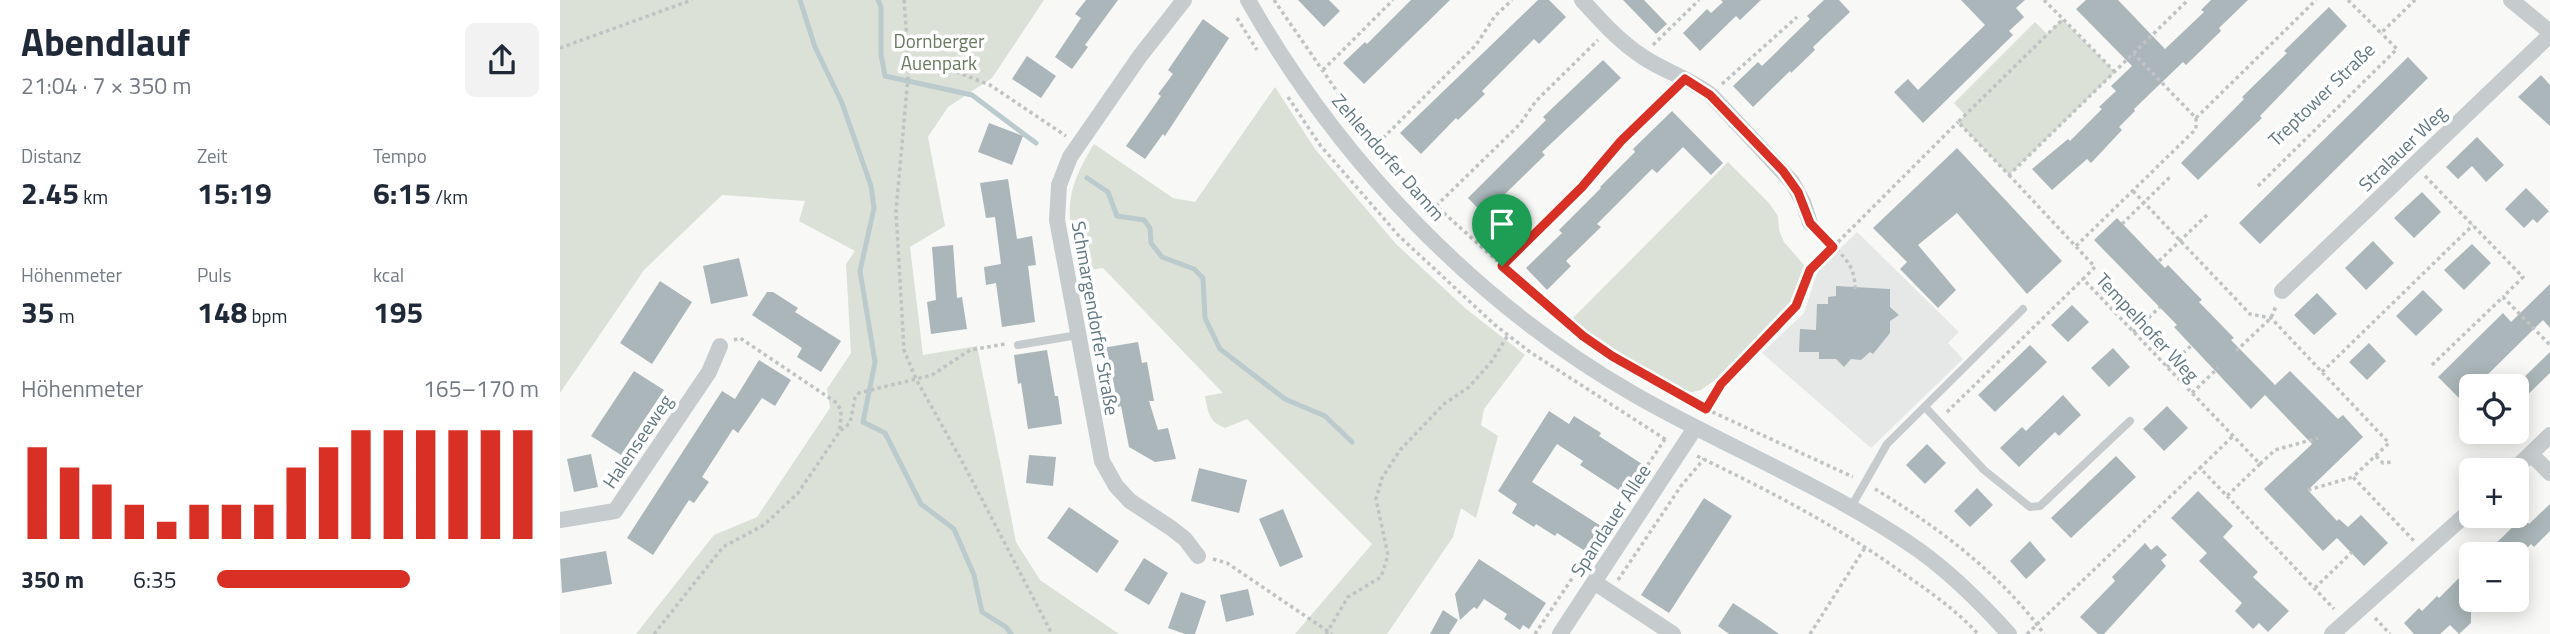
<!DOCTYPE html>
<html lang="de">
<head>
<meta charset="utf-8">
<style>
	body { margin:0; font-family:"Titillium Web",sans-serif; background:#f2f2f3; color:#1f2937; height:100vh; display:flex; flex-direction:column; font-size:26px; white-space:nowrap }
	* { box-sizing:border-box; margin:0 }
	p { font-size:23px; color:#747a83 }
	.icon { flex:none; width:38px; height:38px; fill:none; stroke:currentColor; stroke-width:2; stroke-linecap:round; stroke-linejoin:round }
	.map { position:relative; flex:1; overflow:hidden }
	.side { display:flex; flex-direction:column; background:#fff; width:560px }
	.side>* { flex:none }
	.fabs { position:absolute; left:1899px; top:374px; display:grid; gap:14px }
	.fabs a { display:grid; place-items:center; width:70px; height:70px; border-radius:10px; background:#fff; box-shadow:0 4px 18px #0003; font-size:35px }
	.pin { position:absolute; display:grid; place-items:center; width:60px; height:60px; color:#fff; margin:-72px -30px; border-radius:50% 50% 50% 0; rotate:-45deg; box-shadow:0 0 7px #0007 }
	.pin .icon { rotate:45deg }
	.round { display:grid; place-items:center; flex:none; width:74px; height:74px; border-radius:10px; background:#f2f2f3 }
	.summary { display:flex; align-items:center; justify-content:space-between; height:119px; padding:0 21px }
	h1 { font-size:38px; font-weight:700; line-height:52px }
	.metrics { display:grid; grid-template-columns:repeat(3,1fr); gap:10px; height:119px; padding:7px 21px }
	.metrics div { display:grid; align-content:center }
	.metrics b { font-size:30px; font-weight:700 }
	.metrics small { font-size:19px; font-weight:400 }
	.metrics p { font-size:19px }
	.chart { height:196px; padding:14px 21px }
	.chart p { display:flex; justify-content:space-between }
	.chart svg { width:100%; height:126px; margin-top:7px; stroke:#d93025; stroke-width:6 }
	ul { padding:0 21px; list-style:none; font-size:23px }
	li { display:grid; grid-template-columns:112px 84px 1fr; align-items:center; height:52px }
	li i { height:18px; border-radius:9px; background:#d93025 }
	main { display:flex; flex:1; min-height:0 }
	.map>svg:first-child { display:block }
	.built { fill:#e6e8e7 }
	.green { fill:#dbe1d6 }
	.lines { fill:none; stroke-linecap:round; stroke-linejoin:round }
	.stream { stroke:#bbcbcd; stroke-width:5 }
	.building { fill:#aab6b9 }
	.path { stroke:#bfc3c4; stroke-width:3.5; stroke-dasharray:3.5 3.5; stroke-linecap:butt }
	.lane { stroke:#c6cbcd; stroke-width:8 }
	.street { stroke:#c6cbcd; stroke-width:16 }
	.route-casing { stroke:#fff; stroke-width:14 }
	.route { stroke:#d93025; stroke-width:9 }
	.labels { text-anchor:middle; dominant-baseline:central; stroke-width:7; stroke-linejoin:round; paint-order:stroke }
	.park-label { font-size:19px; fill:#697a61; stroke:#fff }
	.street-label { font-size:19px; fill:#627982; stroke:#fff }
</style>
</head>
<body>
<main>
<section class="side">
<div class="summary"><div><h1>Abendlauf</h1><p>21:04 · 7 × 350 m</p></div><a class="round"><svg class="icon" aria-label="share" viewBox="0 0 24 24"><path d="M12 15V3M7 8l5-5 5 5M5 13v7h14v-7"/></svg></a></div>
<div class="metrics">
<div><p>Distanz</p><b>2.45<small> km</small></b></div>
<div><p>Zeit</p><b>15:19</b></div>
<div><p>Tempo</p><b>6:15<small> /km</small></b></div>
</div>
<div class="metrics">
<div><p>Höhenmeter</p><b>35<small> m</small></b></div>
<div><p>Puls</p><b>148<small> bpm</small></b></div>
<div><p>kcal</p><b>195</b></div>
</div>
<div class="chart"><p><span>Höhenmeter</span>165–170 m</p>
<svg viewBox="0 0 160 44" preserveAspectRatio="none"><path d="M5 44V12M15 44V19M25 44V25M35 44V32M45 44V38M55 44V32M65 44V32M75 44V32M85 44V19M95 44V12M105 44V6M115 44V6M125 44V6M135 44V6M145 44V6M155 44V6"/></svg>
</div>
<ul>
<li><b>350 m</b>6:35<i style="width:60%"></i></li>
</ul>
</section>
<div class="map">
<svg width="1990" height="634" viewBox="0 0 1990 634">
	<rect width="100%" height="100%" fill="#f8f8f6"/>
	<!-- built -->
	<path class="built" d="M1297,232L1399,332L1388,343L1403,359L1311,448L1202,353L1244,313L1258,270Z"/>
	<!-- green -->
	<path class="green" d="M0,0H484L432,78L388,107L368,137L385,226L350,247L363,355L417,346L456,542L480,580L559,634H76L154,535L197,517L270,408L267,389L291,353L286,264L295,251L239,221L245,201L162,195L84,270L0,393Z
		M1502,19L1555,72L1449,175L1398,122L1405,115L1394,103L1475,22L1487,34Z
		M715,87L755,149L836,244L905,308L965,355L924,409L921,425L938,436L916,518L901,508L893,537L827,634H735L812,544L687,419L665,428C649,422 648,412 645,396L663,393L543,268L519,271C507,214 502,196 534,144L613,198L635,202Z
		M1168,162L1209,203L1218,216L1219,230L1224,242L1244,265L1230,304L1155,380L1141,390L1128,393L1076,363L1011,320Z"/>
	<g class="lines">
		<!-- stream -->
		<path class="stream" d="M240,0L255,47L282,103L311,186L314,208L300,271L315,362L303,422L325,433L361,504L394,529L414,575L422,612L446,627L451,634
			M318,0L321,7V54L325,76L412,95L476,143
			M527,178L548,192L557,216L584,220L590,228L591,243L602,257L634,269L643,278L645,318L660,349L725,399L765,416L792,442"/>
	</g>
	<!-- building -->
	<path class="building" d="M526,0H558L525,45L528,47L512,69L495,57L521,18L515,14Z
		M738,0H769L780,11L764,27Z
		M851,0H890L804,84L783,63L805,42L807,44Z
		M978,0H989L1006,17L979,44L974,39L922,91L925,94L898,120L896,118L861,154L840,133Z
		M1063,0H1084L1107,24L1096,34Z
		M1161,0H1201L1180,20L1176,16L1140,51L1123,33L1147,9L1151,13L1163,2Z
		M1264,0H1279L1290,12L1253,47L1255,50L1231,73L1230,71L1193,107L1173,86L1198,62L1202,66L1250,19L1247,16Z
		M1401,0H1465L1456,8L1464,17L1449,31L1453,35L1363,123L1334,92L1348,79L1358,90L1425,25Z
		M1526,0H1558L1605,49L1644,12L1641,10L1651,0H1688L1659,28L1661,31L1626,65L1623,62L1574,109L1575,111L1559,127L1562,130L1531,163L1527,159L1492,190L1472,169L1508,139L1510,141L1542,109L1539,107L1556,91L1551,86L1572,66L1516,9Z
		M1769,7L1787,26L1700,116L1702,118L1638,180L1621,163L1684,99L1682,97L1727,53L1724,51Z
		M643,19L669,38L605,136L603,134L585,159L566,146L601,96L598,94L613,74L608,70Z
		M467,56L496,76L481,98L452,79Z
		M1848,57L1868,78L1700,244L1679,223Z
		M1043,60L1061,78L982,152L985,155L945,194L948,197L927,218L908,198L986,120L983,117Z
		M1981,75L1990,85V126L1958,97Z
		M1112,111L1163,163L1151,175L1123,147L1097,173L1092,169L1037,224L1041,227L1006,261L1011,266L987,290L966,268L1002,233L999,230L1041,188L1040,187L1075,152L1073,149Z
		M429,123L463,136L452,165L418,152Z
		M1917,137L1944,165L1926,182L1912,166L1898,179L1886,167Z
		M1397,148L1502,261L1467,294L1397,213L1358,245L1396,290L1378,308L1340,269L1347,262L1313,228Z
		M448,179L457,239L472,236L476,265L468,266L475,322L442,327L436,283L426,285L424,267L441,264L435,217L426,218L420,183Z
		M1966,188L1989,211L1977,223L1973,219L1964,228L1945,209Z
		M1862,192L1881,212L1854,238L1834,218Z
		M1557,218L1605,268L1608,265L1642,300L1639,302L1674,338L1671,340L1715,385L1730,371L1778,419L1783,415L1803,437L1748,490L1777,521L1779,519L1788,527L1801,515L1828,543L1804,566L1777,538L1763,551L1704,489L1752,444L1705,395L1691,409L1614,327L1617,325L1534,240Z
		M1813,241L1834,263L1806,290L1785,268Z
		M1912,244L1931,263L1904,290L1884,270Z
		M393,245L397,298L402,297L407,329L371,334L367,302L376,300L372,247Z
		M179,258L188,296L151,304L143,266Z
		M100,281L132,302L92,364L60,343Z
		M1990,284V328L1983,320L1915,387H1911V391L1901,400L1878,377L1943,313L1951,322Z
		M1276,286L1330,289V307L1339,315L1330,321V333L1313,354L1310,352L1301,360L1291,359L1284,367L1276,359H1259V352H1239L1240,329L1256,330L1257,304H1268V297L1276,296Z
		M1863,290L1883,310L1856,336L1836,316Z
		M207,292H213L238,308L235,312L281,341L261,372L237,357L242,348L192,315Z
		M1757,293L1777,314L1754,335L1734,315Z
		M1512,305L1529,322L1508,342L1491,325Z
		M578,342L582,363L587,362L594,401H589L598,430L608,428L616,459L595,462L569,447L561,406L558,407L551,368L545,369L542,348Z
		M1809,343L1826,361L1807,380L1789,362Z
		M1470,345L1487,362L1435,412L1418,395Z
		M1553,348L1570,367L1549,387L1531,368Z
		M487,350L495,396H498L502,424L468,429L461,383L458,384L454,355Z
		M1990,352V373L1956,406V385Z
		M199,360L231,380L215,406L202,398L178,433L173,429L142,477L149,482L134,503L129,500L93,555L67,538L162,391L175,399Z
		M74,371L104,390L61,455L31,436Z
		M1503,395L1521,415L1499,436L1495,432L1459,467L1440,448L1462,427L1466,431Z
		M1607,406L1628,428L1604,451L1583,429Z
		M989,411L1009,424L1014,416L1041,433L1039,436L1082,464L1063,493L1020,465L1023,461L997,444L972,482L1041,526L1025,551L997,533L995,536L976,524L974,527L952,513L957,504L938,491Z
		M1367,444L1386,463L1365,484L1346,465Z
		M31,454L38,487L14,492L7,459Z
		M469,455L496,457L493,486L466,483Z
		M1556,456L1576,477L1511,538L1491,518Z
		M639,468L687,480L679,513L631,501Z
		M1417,488L1433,505L1410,527L1394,511Z
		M1638,491L1673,526L1663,537L1698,572L1693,577L1729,611L1708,632L1699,623L1693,629L1675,611L1682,603L1639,561L1647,553L1611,518Z
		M1144,498L1172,516L1109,613L1081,595Z
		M1990,504V531L1974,547L1971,544L1960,555H1924L1963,517L1969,524Z
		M509,507L559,541L537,573L487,538Z
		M723,509L743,557L720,567L699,519Z
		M1470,541L1486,560L1466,579L1450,561Z
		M1585,543L1591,550L1597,545L1607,555L1601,560L1606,566L1544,634H1538L1520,617L1555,581L1552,577Z
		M46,551L52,584L2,593L0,559Z
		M584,558L608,573L589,605L564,590Z
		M919,559L986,603L969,629L963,625L960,630L944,619L947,614L924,599L917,609L914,607L900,620L895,594Z
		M1911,566V623L1899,634L1890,625L1880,634H1854L1844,623L1859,608L1862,611L1877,596L1879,598Z
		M688,589L694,615L666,622L660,595Z
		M621,592L646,601L635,634H625L608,628Z
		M1173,603L1199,620L1219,634H1169L1158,626Z
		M883,610L898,620L889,634H870Z"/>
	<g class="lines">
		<!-- path -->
		<path class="path" d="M344,0L349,66L336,211L344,350L356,379L403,463L492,634
			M714,0L794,116L876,206L1001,318L1052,356L1146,409L1293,477
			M1484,0L1503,19
			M1788,0L1821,33L1855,0
			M677,18L697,50
			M1093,45L1139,0
			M0,48L132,0
			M349,59L378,65L430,85L506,136
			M763,70L833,0
			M1555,72L1503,19L1398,122L1449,175L1628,0
			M1162,84L1237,17
			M728,97L760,145L839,236L935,325L970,352L1108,441
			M1636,118L1756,0
			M818,143L916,45L935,16L952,0
			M1449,175L1535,267L1523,279L1700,464L1667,496L1640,468L1673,436
			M1865,176L1963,277L1943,297
			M1698,186L1837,49L1821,33
			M1573,191L1690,314L1711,318L1829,443L1793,477L1854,541
			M876,206L960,124L976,101L1038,40
			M1562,224L1611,176
			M1261,235C1279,253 1296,262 1295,290
			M1516,246L1636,129V118L1574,54
			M1599,261L1648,214
			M942,266L1022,187L1061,141L1112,92
			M1573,332L1600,307
			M174,340L180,338L277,403L281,411L280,431
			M1676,351L1711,318L1716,306
			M1872,365L1943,297L1990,345
			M1607,367L1632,345
			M1762,372L1913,225
			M1632,393L1658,368
			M1145,410L1161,384L1236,306L1250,270L1398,122
			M1387,412L1523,279
			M1137,456C1210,491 1281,528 1347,576C1373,594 1397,611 1418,634
			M1816,456L1823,463L1833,462
			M1700,464L1715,450L1758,438
			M1315,489C1378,527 1441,574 1484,634
			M1748,490L1793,477
			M1667,496L1774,609
			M653,559L667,563L772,634
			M1058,580L1121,486L1144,459
			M1755,588L1792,552
			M1815,618L1830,634
			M94,634L163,547L204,525L238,493L280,431L290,423L295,398L299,393L372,375L410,350L445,344
			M766,634L788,597L821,577L828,555L816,499L822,478L840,450L864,425L884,404L909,387L932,361L948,335
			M975,634L1105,439
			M1250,634L1306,546
			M1467,634L1640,468"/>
		<!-- lane -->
		<path class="lane" d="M458,345L518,335
			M1365,407L1424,470L1470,507L1480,506L1570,421
			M1291,507L1327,444L1463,309"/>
		<!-- street -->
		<path class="street" d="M624,0L580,56L510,157L499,185L497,220L542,461L556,486L570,501L611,528L625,539L638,556
			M688,0C779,161 916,304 1077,396C1170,449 1272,489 1360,551C1393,575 1422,604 1449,634
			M1022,0C1041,21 1059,41 1083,57C1104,71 1130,79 1151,95L1232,182L1243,202L1250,223
			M1951,0L1990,32
			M1722,291L1990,35
			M1971,454L1990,473
			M1953,471L1990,435
			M0,520L55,511L149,372L160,346
			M1034,582L1113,634
			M1000,634L1135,428
			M1772,634L1911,510"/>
	</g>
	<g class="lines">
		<defs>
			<path id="route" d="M1125,79L1150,95L1223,171L1238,192L1250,223L1273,247L1250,270L1236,306L1161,384L1146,409L1052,356L1023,336L942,266L1022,187L1061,141Z"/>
		</defs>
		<!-- route casing -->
		<use href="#route" class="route-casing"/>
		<!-- route -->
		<use href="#route" class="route"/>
	</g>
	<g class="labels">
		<!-- park labels -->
		<g class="park-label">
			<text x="379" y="40">Dornberger<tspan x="379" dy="22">Auenpark</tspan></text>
		</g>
		<!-- street labels -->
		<g class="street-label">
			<text transform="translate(1761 94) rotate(-44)">Treptower Straße</text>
			<text transform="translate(1842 148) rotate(-44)">Stralauer Weg</text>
			<text transform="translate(829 157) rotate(49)">Zehlendorfer Damm</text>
			<text transform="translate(536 318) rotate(80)">Schmargendorfer Straße</text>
			<text transform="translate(1588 327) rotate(47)">Tempelhofer Weg</text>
			<text transform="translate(77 441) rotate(-56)">Halenseeweg</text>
			<text transform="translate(1050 520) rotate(-57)">Spandauer Allee</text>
		</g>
	</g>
</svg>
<div class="fabs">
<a><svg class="icon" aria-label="locate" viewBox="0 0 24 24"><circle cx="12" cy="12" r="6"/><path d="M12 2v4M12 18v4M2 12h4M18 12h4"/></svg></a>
<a>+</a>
<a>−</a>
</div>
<div class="pin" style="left:942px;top:266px;background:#1e9e55"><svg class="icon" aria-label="arrive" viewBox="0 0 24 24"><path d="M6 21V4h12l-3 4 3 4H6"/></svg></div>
</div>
</main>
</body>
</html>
